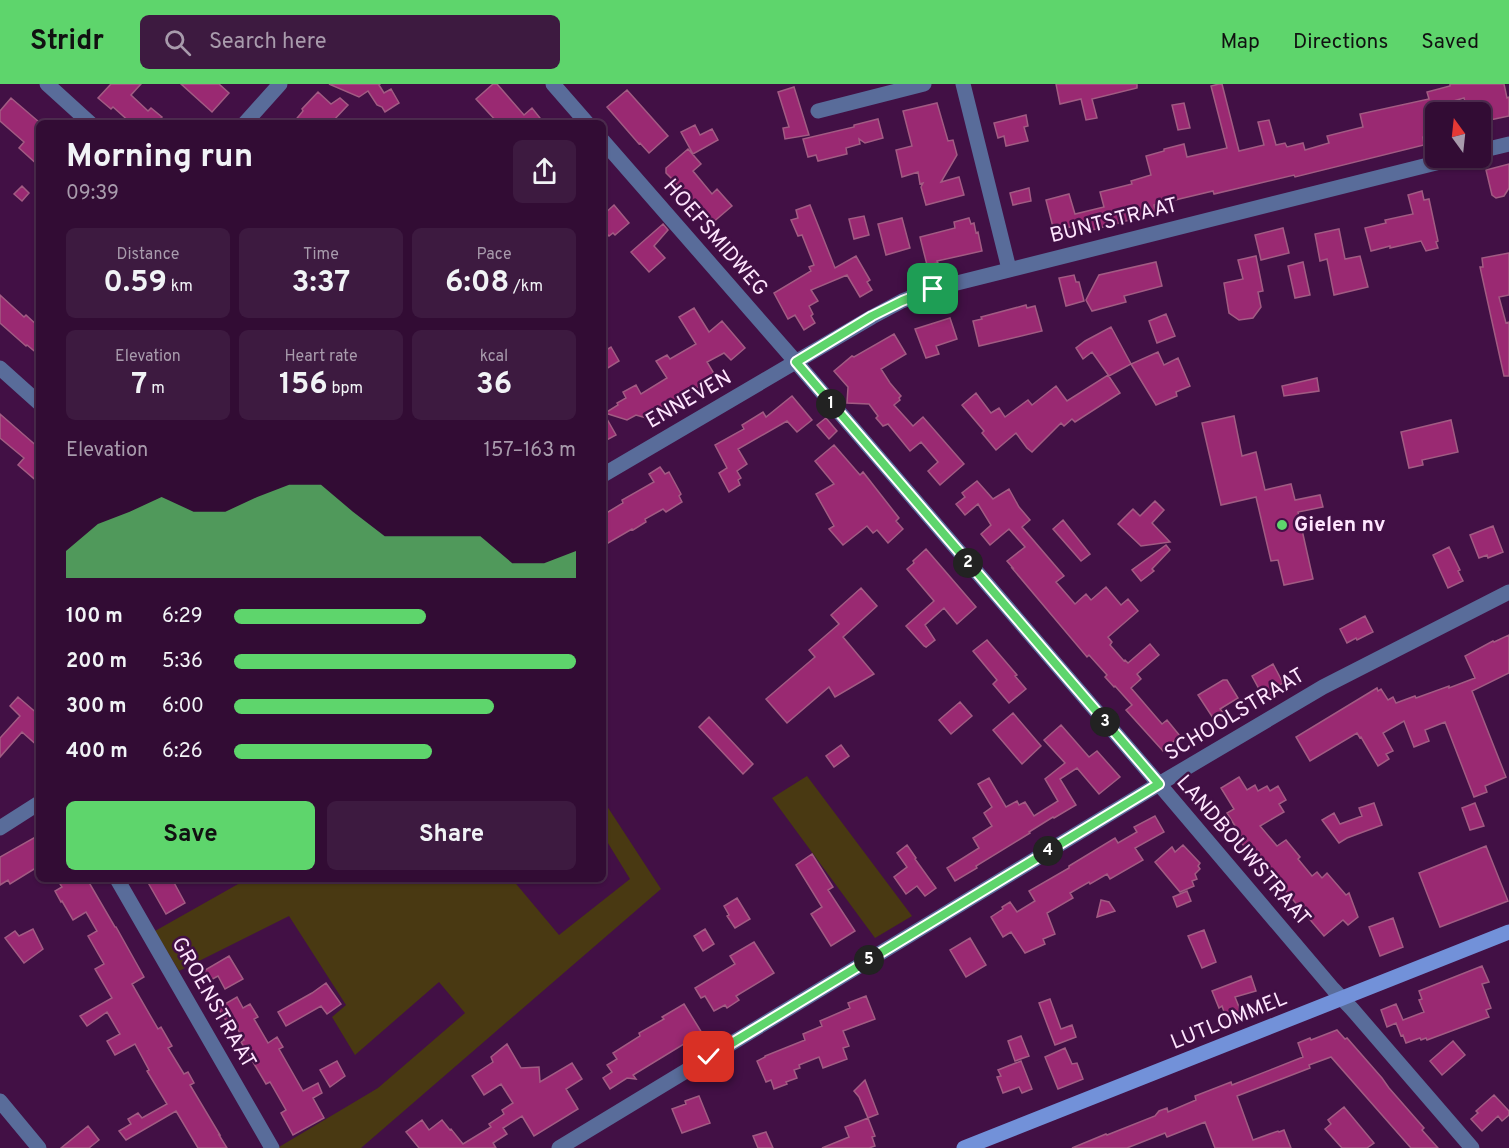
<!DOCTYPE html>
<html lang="en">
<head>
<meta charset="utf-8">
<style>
	body { margin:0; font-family:Overpass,sans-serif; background:#3d1a40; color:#f1f3f6; height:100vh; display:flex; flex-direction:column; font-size:22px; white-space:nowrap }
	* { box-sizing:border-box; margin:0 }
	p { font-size:20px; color:#a89bac }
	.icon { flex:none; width:33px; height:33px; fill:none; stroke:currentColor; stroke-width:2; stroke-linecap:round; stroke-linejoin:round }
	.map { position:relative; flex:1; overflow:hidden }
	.drawer { position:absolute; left:36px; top:36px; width:570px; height:762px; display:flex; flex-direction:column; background:#320c34; border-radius:9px; box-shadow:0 2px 4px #0004,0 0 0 2px #4d2c4f }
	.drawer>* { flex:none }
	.needle { width:39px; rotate:345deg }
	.buttons { position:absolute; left:1425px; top:18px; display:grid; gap:12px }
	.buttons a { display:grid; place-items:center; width:66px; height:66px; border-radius:9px; background:#320c34; box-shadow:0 2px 4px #0004,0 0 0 2px #4d2c4f; font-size:30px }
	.pin { position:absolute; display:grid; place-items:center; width:51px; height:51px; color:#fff; margin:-26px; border-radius:12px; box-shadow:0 3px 9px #0006 }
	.km { position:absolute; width:30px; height:30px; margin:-15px; border-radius:50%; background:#222; color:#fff; font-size:16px; line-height:30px; text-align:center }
	.round { display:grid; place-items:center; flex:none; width:63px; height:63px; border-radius:9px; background:#3d1a40 }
	.overview { display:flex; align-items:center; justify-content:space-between; height:102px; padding:0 30px }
	h1 { font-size:33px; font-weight:700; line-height:45px }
	.figures { display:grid; grid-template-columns:repeat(3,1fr); gap:9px; height:102px; padding:6px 30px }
	.figures div { display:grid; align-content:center; border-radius:9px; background:#3d1a40; text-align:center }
	.figures b { font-size:30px; font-weight:700 }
	.figures small { font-size:16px; font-weight:400 }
	.figures p { font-size:16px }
	.chart { height:168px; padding:12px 30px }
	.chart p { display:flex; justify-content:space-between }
	.chart svg { width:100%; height:108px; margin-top:6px; fill:#5ed56c; opacity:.7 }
	.action { display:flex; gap:12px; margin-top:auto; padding:12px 30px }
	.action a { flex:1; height:69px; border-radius:9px; background:#5ed56c; color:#111; font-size:24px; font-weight:700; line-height:69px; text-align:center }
	.action a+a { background:#3d1a40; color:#f1f3f6 }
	ul { padding:0 30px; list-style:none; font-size:20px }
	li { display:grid; grid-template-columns:96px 72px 1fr; align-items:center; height:45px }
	li i { height:15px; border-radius:8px; background:#5ed56c }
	header { display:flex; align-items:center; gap:36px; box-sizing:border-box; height:84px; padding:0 30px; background:#5ed56c; color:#111 }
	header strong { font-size:28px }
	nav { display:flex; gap:33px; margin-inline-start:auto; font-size:21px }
	.search { width:420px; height:54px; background:#3d1a40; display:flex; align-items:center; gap:15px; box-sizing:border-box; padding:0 21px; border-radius:9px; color:#a89bac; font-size:22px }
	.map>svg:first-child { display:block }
	.green { fill:#493912 }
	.building { fill:#9a2972; stroke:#a25b83; stroke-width:1.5 }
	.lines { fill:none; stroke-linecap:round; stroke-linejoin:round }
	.minor { stroke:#596c9a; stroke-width:15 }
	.secondary { stroke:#7291d9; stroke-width:15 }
	.route-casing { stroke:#fff; stroke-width:12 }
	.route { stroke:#5ed56c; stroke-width:8 }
	.poi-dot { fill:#5ed56c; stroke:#421045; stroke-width:2 }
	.labels { text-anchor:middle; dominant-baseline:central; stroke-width:5; stroke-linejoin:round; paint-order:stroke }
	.street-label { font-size:21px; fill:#fee5fe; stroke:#421045 }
	.poi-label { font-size:21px; font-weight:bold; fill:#fee5fe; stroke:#421045; text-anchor:start }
</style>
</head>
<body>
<header>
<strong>Stridr</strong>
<div class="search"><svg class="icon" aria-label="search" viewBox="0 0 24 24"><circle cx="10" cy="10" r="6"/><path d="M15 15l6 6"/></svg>Search here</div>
<nav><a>Map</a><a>Directions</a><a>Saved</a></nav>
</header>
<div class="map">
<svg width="1509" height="1064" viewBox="0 0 1509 1064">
	<rect width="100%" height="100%" fill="#421045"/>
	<!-- green -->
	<path class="green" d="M807,692L912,832L875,854L772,714Z
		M603,716L661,805L361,1064H279V1063L378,1004L465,929L439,898L355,971L332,933L346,921L289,832L179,887L155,847L247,795H512L559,851L630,795L603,751Z"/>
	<!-- building -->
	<path class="building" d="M111,0H141L131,11L148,27L151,24L162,33L159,36L162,39H131L113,23L111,25L98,14Z
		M181,0H219L229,9L212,28Z
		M329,0H380L379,1L384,9L391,5L399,19L385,28L382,23L377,21L368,7L359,13Z
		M493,0H497L524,31L532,24L544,39H498L476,15Z
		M1056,0H1137V4L1092,15L1097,34L1086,36L1081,15L1060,20Z
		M1219,0H1222L1239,67L1264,61L1258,38L1269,36L1276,61L1285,59L1287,63L1303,59L1305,66L1329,59L1327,52L1363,43L1360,30L1429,15L1427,8L1450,2V0H1504L1507,14L1509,13V32L1480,38V28H1468L1464,14L1443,20L1445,28H1436V50L1423,53L1424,61L1295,93L1294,91L1214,110L1213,107L1154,121L1156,129L1092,146L1090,138L1054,147L1046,116L1069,110L1075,130L1104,123L1100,108L1132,100L1131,97L1151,91L1146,72L1164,67V65L1184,60L1187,73L1227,64L1211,2Z
		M794,3L809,51L785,55L783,44L789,43L778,8Z
		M627,6L668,52L649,69L640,59L639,60L607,23Z
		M318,8L331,20L340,14L348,21L331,39H293L303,27L302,25Z
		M11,14L39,38V82L19,64L24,58L0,37V27Z
		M937,19L948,57L953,56L957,71L941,98L959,93L964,111L926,121L921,103L923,99L920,100L918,88L902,93L896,66L912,62L903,27Z
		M1184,19L1190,44L1178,46L1172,21Z
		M1026,31L1028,42L1024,43L1028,57L1006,62L1004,52L998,54L994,39Z
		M878,35L883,54L865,59L859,55L860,60L846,64L847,70L818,77L816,71L808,73L803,55L854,43V41Z
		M695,41L700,51L712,45L718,56L693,70L681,48Z
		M688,65L701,80L693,87L712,110L717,105L732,122L711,140L671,94L666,89V84Z
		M1509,80V104L1504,112L1496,114L1492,111L1486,86Z
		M22,102L29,109L22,117L14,110Z
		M1029,104L1031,117L1013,121L1010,109Z
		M1422,107L1424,116L1429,115L1438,157L1436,158L1438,164L1426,167L1421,157L1390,164V162L1371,167L1365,144L1386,139L1385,136L1413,130L1408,111Z
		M614,121L629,139L615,151L613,149L609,152L603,146V131Z
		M810,121L835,184L856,172L870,196L867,198L872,206L860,213L847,191L811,206L818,217L809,222L813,230L811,232L815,239L804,246L795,231L788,235L774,209L811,187L809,183L814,181L802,151L798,152L791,136L798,134L796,126Z
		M864,132L869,151L854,155L849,135Z
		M902,134L910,164L886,171L878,140Z
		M969,134L971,140L974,139L976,149L978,148L982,167L937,177L938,179L927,181L920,153L955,144L954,138Z
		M663,140L668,146L654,162L665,174L649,188L631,168Z
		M1283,144L1289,169L1261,176L1255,151Z
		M1339,145L1345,175L1360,172L1368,203L1334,211L1327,175L1320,177L1315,150Z
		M1509,169V211L1499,213L1506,239L1509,238V292H1504L1480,183H1483L1482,174Z
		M1256,172L1263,207L1258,208L1261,223L1253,234L1239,236L1229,229L1224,199L1243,195L1238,176Z
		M1156,178L1162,202L1124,212L1126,218L1092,227L1086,216L1099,191Z
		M1303,178L1310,211L1295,214L1288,182Z
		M1074,191L1076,198H1079L1084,217L1066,222L1059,194Z
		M0,211L24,233L26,231L39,243V271L27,261L26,262L0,239Z
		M1026,221L1027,224L1035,222L1042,247L979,262L973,237L982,235L981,233Z
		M694,224L709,248L722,237L745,264L731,276L724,269L707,278L716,293L686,311L688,314L661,331L658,326L646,334L636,331L627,336L605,329L618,321L617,319L626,314L623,308L636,301L641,310L667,294L656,277L667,271L670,275L696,260L679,233Z
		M1166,230L1175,252L1157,259L1149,237Z
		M950,234L957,255L936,262L939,270L926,274L915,245Z
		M1111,243L1131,280L1109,292L1092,268L1083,275L1076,264L1085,257Z
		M894,250L906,270L881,285L890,299L901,312L899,314L900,316L894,321L913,342L923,333L964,380L940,401L928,387L938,378L921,358L910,367L888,340L883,342L876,334L878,332L869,320L847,319L848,303L834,287L852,272L854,273Z
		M611,263L619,277L603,287V268Z
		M1158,268L1164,281L1178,274L1190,302L1176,308L1177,312L1156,321L1131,280Z
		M1108,291L1120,309L1075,338L1072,335L1064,342L1061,339L1032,368L1027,364L1016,349L996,366L982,349L984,347L962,321L976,309L991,329L999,324L1005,333L1028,316L1032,321L1056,302L1067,317Z
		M1317,294L1319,307L1284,312L1282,302Z
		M792,312L812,336L797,348L787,337L738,365L747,380L737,387L741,394L738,396L740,401L729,408L719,389L727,384L715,361L744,345L742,341L763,328L766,333Z
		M603,328L616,351L603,358Z
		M0,330L39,364V399L18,381L24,374L0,354Z
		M1234,332L1242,372L1256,368L1265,406L1291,400L1295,416L1320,411L1323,423L1298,428L1313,495L1284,501L1278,476L1271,477L1256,413L1221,421L1202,339Z
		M826,334L837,347L829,355L817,341Z
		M1451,336L1458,368L1422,376L1423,381L1409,384L1401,348Z
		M834,361L860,391L863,388L899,434L896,437L903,445L888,459L877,446L873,449L867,442L843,461L829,445L834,442L816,410L834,400L815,377Z
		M660,383L665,390L669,388L681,410L679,412L682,418L666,428L663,425L645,435L646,438L633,446L632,445L603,462V431L623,419L622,416L654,398L649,390Z
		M977,397L993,415L1009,405L1019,423L1030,436L1022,443L1064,492L1056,498L1075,520L1086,510L1091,516L1106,503L1121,521L1128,515L1138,527L1108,553L1112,558L1110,561L1124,577L1125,576L1128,579L1150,560L1159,571L1137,590L1141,595L1131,604L1162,640L1167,636L1180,652L1163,667L1126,626L1132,621L1115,602L1114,603L1105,593L1107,591L1089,571L1087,573L1012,484H1013L1007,477L1025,463L1009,445L990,461L981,450L991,441L978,420L965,431L956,420L965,413L962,409Z
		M1155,417L1164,426L1152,439L1170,458L1141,462L1118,440L1133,425L1140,432Z
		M1063,436L1090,470L1081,477L1053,445Z
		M1493,442L1503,468L1488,474L1487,471L1479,474L1470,451Z
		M1166,461L1170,466L1152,485L1154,487L1141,497L1132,486Z
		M1449,463L1460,486L1458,487L1463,497L1448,504L1433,471Z
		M926,465L976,523L957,540L944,524L925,541L935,556L926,563L924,562L906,542L934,517L907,485L914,479L913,477Z
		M861,504L877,522L843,553L874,590L835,613L829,603L787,639L766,615L815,573L809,566L839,540L831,531Z
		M1365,532L1373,548L1357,556L1356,554L1347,559L1340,545Z
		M1509,551V589L1472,607L1506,693L1485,702L1487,708L1474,713L1445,638L1425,646L1429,657L1414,663L1404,637L1383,649L1393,667L1386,670L1389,675L1378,682L1361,653L1360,654L1357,649L1310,677L1296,653L1377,604L1378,607L1381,605L1388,616L1393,613L1396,619L1415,612L1416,614L1449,602V604L1475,594L1465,572L1493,557L1494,558Z
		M987,556L1017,591L1015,592L1026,605L1009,619L993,600L997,596L973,567Z
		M1273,580L1283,599L1274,604L1277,610L1265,616L1252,592Z
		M1223,596H1227L1238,614L1220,625L1223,628L1213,634L1198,611Z
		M18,613L39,631V663L22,648L0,673V654L20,632L10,622Z
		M960,618L972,632L951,650L939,636Z
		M1013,629L1041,662L1022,680L993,646Z
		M709,633L753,680L743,690L699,643Z
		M1061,641L1089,673L1097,667L1120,693L1099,710L1077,684L1060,695L1076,721L1054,734L1053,733L1029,748L1030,749L976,782L977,784L955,797L947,784L979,764L973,754L992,742L984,729L992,723L978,700L989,694L1006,723L1017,717L1019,721L1025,718L1034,732L1058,717L1045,695L1065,679L1044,656Z
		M841,661L849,672L834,683L826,672Z
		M1239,693L1247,706L1255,701L1258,707L1267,702L1270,707L1278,702L1286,716L1279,720L1284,728L1260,742L1277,762L1286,756L1300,773L1298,775L1312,792L1317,788L1322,794L1327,789L1346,811L1349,809L1358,833L1348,841L1343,836L1324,852L1257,774L1255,775L1239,756L1242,753L1227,729L1234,725L1221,704Z
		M1374,719L1382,741L1347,754L1339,759L1322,736L1334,729L1340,740L1362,732L1359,724Z
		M1475,719L1484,742L1470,746L1462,724Z
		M1155,732L1164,748L1135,764L1143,776L1110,795L1107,790L1090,800L1089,798L1070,809L1073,814L1047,829L1055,850L1043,855L1045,860L1025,869L1011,848L1003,853L991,833L1003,825L1002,823L1010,818L1017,828L1035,817L1029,807L1069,784V782L1115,754L1118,759L1137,748L1134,743Z
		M39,751V782L10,800L8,796L0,801V773Z
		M907,761L916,774L915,775L936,804L925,812L917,802L906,810L894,793L907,783L897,769Z
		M1183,761L1200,779L1198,782L1200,785L1195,790L1197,795L1192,797L1194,802L1180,808L1155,778L1172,763L1175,768Z
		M1486,762L1508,817L1440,843L1419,789Z
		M812,770L833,803L828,806L855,847L831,862L811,830L822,823L796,781Z
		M57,795H87L115,843H116L144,893L132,900L158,945L161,943L172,962L168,964L184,990L188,988L194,999L190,1001L220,1051H219L227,1064H198L176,1027L126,1056L119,1047L131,1040L128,1035L138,1029L142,1034L167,1020L147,987L149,986L135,960L115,971L107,957L120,950L107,928L87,942L80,932L112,914L95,885L104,880L88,852L97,847L86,828L73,836L62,817L61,818L55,807L62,803Z
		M146,795H172L185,819L166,830Z
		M1187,807L1191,817L1177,823L1173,813Z
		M737,814L750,835L735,844L727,832L729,831L724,822Z
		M1101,816L1109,818L1115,827L1097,833Z
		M1393,834L1403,863L1380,872L1369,843Z
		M33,845L43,865L24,879L5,854L15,847L19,852Z
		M705,845L714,860L703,867L694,852Z
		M1204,846L1216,878L1202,884L1188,852Z
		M970,854L986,881L966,893L950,866Z
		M754,858L774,889L736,912L739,916L727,924L725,921L714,927L705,912L701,914L695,904L735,880L730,872Z
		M229,872L243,895L225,905L218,892L205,899L200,889Z
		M1482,882L1489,898L1482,900L1491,924L1486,926L1489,933L1427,956L1426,954L1421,956L1420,954L1406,959L1403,951L1401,952L1396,939L1387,943L1381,926L1396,920L1403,936L1424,928L1419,916L1422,915L1419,907Z
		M1251,892L1256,907L1235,913L1243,933L1228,939L1222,922L1219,924L1212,907Z
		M326,899L341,920L327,930L321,922L286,942L278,928L312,909Z
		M866,912L875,935L843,947L849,962L843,964L847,975L823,984L819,973L799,981L800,984L794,986L797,994L786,998L787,1000L774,1005L771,996L766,998L757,977L765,973V972L805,956L803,950L822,942L820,937L850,924L848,919Z
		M237,913L243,924L250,920L258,933L254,935L268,959L277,953L283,963L279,965L303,1007L318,999L322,1009L313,1014L324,1034L293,1051L281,1029L286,1026L270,998L266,1000L241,958L244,956L233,937L228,940L218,924Z
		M1050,915L1061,945L1072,941L1076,953L1055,961L1039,919Z
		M684,920L702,949L633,991L636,995L627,994L610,1005L603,994L612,988L607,981L617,975L613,969L640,952L639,949L664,935L662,933Z
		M1337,946L1345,955L1347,954L1382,994L1389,1004L1424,1044L1422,1046L1438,1064H1411L1331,973L1309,981L1310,984L1237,1012L1253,1056L1278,1047L1279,1048L1284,1046L1291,1064H1215L1205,1038L1167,1053L1165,1049L1127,1064H1072L1106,1050L1107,1051L1155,1032L1159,1027L1167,1024L1168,1028L1196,1016L1195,1012L1231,998L1232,1001L1303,973L1298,959L1310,954L1311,956Z
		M1021,952L1029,972L1015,977L1008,957Z
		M1453,957L1465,971L1442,991L1430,977Z
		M507,960L521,984L539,983L540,998L572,979L582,995L566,1005L578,1025L534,1052L522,1032L503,1044L507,1050L493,1059L496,1064H419L406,1048L422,1036L429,1046L442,1036L450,1046L451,1045L463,1060L491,1043L489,1040L504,1030L502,1026L513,1019L501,1000L484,1011L472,992L493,978L491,973Z
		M1065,964L1072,980L1077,979L1083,995L1058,1005L1045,973Z
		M337,977L345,992L330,1003L320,986Z
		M1021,977L1032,1005L1022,1009L1019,1003L1003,1009L997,993L1001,992L998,986Z
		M865,996L878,1030L868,1034L875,1052L872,1053L875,1062L869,1064H822L849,1053L845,1043L868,1034L859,1013L854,1007Z
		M1494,1011L1509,1027V1031L1502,1037L1498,1032L1482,1047L1471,1035L1478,1029L1476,1027Z
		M699,1012L710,1039L682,1049L672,1025L686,1020L685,1017Z
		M1344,1023L1374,1059L1367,1064H1342L1325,1045L1331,1040L1328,1036Z
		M88,1042L99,1056L89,1064H61Z
		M766,1048L773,1064H758L753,1052Z"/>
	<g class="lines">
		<!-- minor -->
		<path class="minor" d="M47,0L90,39
			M553,0L587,39
			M963,0L1009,185
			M818,27L924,0
			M245,39L280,0
			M603,57L796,278L1159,700L1333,905L1352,925L1472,1064
			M1480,67L1509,60
			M0,284L39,319
			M603,391L872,233L902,217L933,205L1456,74
			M0,744L39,719
			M117,795L272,1064
			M0,1017L39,1064
			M559,1064L1159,700L1323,603L1509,508"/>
		<!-- secondary -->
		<path class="secondary" d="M964,1064L1509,848"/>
	</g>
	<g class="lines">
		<defs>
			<path id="route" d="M709,973L1159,700L796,278L872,232L902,217L933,205"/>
		</defs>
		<!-- route casing -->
		<use href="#route" class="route-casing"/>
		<!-- route -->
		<use href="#route" class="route"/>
	</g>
	<!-- markers -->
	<circle class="poi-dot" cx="1282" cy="441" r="6"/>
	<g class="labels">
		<!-- street labels -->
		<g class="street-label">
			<text transform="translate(1114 137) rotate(-14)">BUNTSTRAAT</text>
			<text transform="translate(715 154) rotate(49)">HOEFSMIDWEG</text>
			<text transform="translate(689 316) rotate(-30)">ENNEVEN</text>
			<text transform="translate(1235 631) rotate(-31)">SCHOOLSTRAAT</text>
			<text transform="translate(1243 767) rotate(49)">LANDBOUWSTRAAT</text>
			<text transform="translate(213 919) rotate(60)">GROENSTRAAT</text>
			<text transform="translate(1229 937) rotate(-22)">LUTLOMMEL</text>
		</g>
		<!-- poi labels -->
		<g class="poi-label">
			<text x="1294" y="441">Gielen nv</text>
		</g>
	</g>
</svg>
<div class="buttons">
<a><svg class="needle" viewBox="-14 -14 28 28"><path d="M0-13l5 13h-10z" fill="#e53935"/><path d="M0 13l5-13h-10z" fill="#a89bac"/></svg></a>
</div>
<div class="pin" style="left:933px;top:205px;background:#1e9e55"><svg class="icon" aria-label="arrive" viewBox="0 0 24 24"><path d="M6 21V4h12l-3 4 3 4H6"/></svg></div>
<div class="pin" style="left:709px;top:973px;background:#d93025"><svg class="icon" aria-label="check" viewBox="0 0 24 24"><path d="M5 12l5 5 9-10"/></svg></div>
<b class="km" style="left:831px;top:320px">1</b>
<b class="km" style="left:968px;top:479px">2</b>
<b class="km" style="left:1105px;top:638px">3</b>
<b class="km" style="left:1048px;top:767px">4</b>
<b class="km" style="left:869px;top:876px">5</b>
<section class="drawer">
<div class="overview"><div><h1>Morning run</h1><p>09:39</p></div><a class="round"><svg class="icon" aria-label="share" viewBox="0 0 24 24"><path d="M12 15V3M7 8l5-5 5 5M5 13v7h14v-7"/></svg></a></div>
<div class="figures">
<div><p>Distance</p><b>0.59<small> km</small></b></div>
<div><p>Time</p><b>3:37</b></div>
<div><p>Pace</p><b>6:08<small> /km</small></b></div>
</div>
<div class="figures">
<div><p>Elevation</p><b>7<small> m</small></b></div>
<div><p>Heart rate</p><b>156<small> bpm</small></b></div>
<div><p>kcal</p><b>36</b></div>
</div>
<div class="chart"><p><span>Elevation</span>157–163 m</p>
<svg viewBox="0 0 160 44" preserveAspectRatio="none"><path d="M0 44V33L10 22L20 17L30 11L40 17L50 17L60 11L70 6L80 6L90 17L100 27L110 27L120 27L130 27L140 38L150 38L160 33V44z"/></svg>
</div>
<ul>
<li><b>100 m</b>6:29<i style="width:56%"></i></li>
<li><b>200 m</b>5:36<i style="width:100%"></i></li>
<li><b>300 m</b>6:00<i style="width:76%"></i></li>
<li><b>400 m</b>6:26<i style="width:58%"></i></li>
</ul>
<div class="action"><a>Save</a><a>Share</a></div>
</section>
</div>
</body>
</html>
